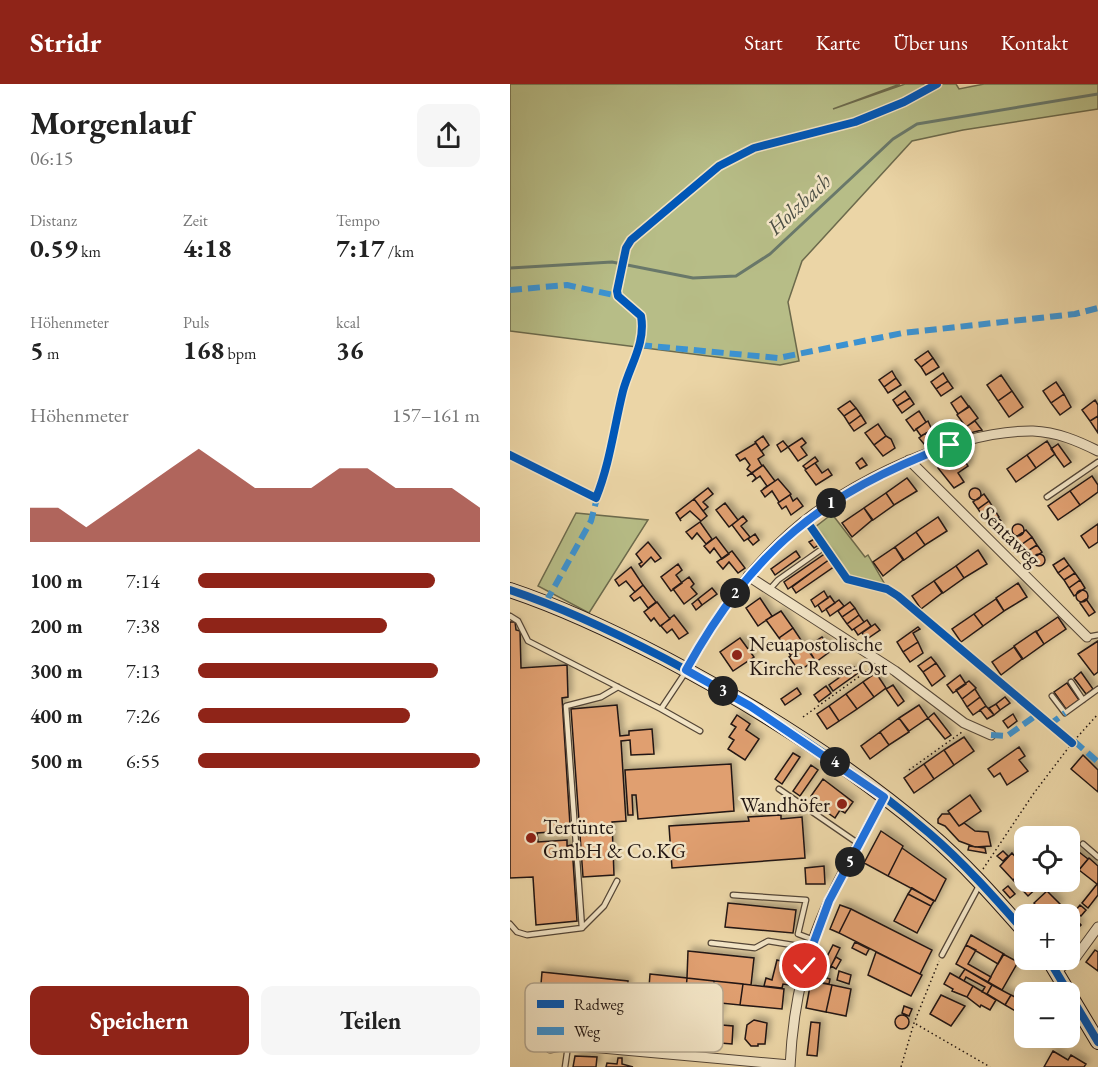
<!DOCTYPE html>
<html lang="de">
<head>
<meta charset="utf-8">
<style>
	body { margin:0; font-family:"EB Garamond",serif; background:#f6f6f6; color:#222; height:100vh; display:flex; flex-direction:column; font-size:22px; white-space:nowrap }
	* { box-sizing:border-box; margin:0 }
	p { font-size:20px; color:#767676 }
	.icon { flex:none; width:33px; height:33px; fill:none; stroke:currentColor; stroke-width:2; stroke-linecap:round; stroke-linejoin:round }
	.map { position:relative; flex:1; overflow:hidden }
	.sheet { display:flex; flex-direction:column; background:#fff; width:510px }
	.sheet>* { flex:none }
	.buttons { position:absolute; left:504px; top:742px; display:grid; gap:12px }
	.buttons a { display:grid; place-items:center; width:66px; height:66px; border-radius:12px; background:#fff; box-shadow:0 6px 24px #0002; font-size:30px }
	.pin { position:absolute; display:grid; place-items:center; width:51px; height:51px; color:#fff; margin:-26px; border:3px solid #fff; border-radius:50%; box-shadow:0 2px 6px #0007 }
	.km { position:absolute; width:30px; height:30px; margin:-15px; border-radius:50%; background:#222; color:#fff; font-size:16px; line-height:30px; text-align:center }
	.round { display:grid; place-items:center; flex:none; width:63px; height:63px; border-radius:12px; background:#f6f6f6 }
	.overview { display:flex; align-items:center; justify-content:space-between; height:102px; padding:0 30px }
	h1 { font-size:33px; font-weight:700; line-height:45px }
	.metrics { display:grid; grid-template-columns:repeat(3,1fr); gap:9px; height:102px; padding:6px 30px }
	.metrics div { display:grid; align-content:center }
	.metrics b { font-size:26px; font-weight:700 }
	.metrics small { font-size:16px; font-weight:400 }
	.metrics p { font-size:16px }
	.chart { height:168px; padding:12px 30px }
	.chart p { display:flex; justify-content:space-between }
	.chart svg { width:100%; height:108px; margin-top:6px; fill:#8f2418; opacity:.7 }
	.action { display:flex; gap:12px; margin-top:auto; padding:12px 30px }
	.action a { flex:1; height:69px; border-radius:12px; background:#8f2418; color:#fff; font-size:24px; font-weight:700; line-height:69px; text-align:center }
	.action a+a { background:#f6f6f6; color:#222 }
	ul { padding:0 30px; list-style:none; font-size:20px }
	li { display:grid; grid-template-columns:96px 72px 1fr; align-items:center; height:45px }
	li i { height:15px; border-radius:8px; background:#8f2418 }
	header { display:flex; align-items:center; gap:36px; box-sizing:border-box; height:84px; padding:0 30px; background:#8f2418; color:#fff }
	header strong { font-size:28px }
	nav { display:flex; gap:33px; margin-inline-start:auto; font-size:21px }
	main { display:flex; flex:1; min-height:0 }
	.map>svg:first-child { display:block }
	.green { fill:#b7bd87; stroke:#6c6a4c; stroke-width:1.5 }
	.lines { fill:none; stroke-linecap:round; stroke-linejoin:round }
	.stream { stroke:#69786a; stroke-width:3 }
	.building { fill:#e09f70; stroke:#221612; stroke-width:1.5; filter:url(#shadow) }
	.lane-casing { stroke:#544637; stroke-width:7 }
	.street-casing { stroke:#544637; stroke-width:11 }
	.secondary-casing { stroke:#221612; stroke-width:16 }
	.path { stroke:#221612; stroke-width:1.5; stroke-dasharray:1.5 3; stroke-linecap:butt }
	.lane { stroke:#f2e4c5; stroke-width:4.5 }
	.street { stroke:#f2e4c5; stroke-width:9 }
	.secondary { stroke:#f2e4c5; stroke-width:14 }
	.quiet { stroke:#3b93d3; stroke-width:6; stroke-dasharray:12 6; stroke-linecap:butt }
	.cycleway-casing { stroke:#f2e4c5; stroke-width:11 }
	.cycleway { stroke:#0057b8; stroke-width:8 }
	.route-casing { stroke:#fff; stroke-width:12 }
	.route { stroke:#1a73e8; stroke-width:8 }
	.poi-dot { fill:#8f2418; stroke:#f2e4c5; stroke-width:2 }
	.labels { text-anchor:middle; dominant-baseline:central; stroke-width:5; stroke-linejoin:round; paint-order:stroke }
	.street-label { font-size:21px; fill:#221612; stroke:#f2e4c5 }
	.poi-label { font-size:21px; fill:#221612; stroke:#f2e4c5; text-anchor:start }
	.water-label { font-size:22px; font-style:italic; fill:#4c4f45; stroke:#f2e4c5 }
	.key { fill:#f2e4c5; stroke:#b4a68f; stroke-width:1.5 }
	.key-label { font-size:16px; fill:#221612 }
</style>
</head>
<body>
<header>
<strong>Stridr</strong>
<nav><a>Start</a><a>Karte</a><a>Über uns</a><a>Kontakt</a></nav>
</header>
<main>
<section class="sheet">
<div class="overview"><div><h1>Morgenlauf</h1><p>06:15</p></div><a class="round"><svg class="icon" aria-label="share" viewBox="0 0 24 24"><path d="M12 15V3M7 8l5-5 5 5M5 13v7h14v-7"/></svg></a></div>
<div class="metrics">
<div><p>Distanz</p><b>0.59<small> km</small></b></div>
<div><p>Zeit</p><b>4:18</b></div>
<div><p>Tempo</p><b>7:17<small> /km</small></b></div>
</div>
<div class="metrics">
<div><p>Höhenmeter</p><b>5<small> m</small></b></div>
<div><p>Puls</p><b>168<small> bpm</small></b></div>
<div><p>kcal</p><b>36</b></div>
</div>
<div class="chart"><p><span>Höhenmeter</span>157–161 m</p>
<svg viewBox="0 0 160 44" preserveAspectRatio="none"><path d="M0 44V30L10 30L20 38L30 30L40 22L50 14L60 6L70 14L80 22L90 22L100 22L110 14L120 14L130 22L140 22L150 22L160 30V44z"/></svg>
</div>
<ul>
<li><b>100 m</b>7:14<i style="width:84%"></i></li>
<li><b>200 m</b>7:38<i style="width:67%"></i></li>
<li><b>300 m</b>7:13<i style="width:85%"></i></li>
<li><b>400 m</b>7:26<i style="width:75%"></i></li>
<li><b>500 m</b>6:55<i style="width:100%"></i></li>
</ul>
<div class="action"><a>Speichern</a><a>Teilen</a></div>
</section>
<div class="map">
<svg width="588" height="983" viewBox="0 0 588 983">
	<defs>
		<filter id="shadow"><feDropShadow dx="4" dy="-4" stdDeviation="3" flood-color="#0004"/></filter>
	</defs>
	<rect width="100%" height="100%" fill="#ebd5a6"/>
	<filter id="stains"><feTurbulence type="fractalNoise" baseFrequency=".00333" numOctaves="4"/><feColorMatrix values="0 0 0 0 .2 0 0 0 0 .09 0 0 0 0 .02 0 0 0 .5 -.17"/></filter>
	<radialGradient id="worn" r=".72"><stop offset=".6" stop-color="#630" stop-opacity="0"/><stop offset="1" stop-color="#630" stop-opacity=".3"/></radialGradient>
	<!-- green -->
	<path class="green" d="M0,0H390L323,25L395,0H446L449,5L474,0H588V25L453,46L402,57L292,177L278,218L289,277L270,281L0,247Z
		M66,429L138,436L79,529L28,502Z
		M322,430L355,473L358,471L377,504L338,494L304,444Z"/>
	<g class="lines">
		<!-- stream -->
		<path class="stream" d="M0,184L102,178L183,194L226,192L260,170L383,55L407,40L588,10"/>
	</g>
	<!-- building -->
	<path class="building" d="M418,267L423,274L411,283L405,276Z
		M423,274L429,283L416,291L411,283Z
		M382,287L386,294L374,303L369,296Z
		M433,289L438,297L426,305L421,298Z
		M491,291L502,307L488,317L477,301Z
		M386,294L391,301L378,309L374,303Z
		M438,297L443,304L431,312L426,305Z
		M546,298L554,310L541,319L533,307Z
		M395,307L400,314L387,322L383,316Z
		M502,307L513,323L499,333L488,317Z
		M554,310L561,323L550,331L541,319Z
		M451,312L459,323L448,330L441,319Z
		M400,314L404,320L392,329L387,322Z
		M585,316L588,321V332L580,337L572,326Z
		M340,317L346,324L334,332L328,325Z
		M459,322L468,334L456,343L447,331Z
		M346,324L351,331L339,340L334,332Z
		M409,327L416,338L404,347L396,336Z
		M351,331L356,339L344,347L339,340Z
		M588,332V349L580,337Z
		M418,337L422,346L411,352L406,345Z
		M465,337L472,346L460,349L456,343Z
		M368,340L376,352L364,361L355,349Z
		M416,349L420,355L414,360L409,354Z
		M253,352L259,361L251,367L245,358Z
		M376,352L381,355L385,364L373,372L364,361Z
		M292,354L296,359L291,363L297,371L288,377L278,363Z
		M273,357L278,363L271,368L267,361Z
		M537,357L545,370L526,384L517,371Z
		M246,359L254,371L248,375L252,382L242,389L237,385L240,381L235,374L230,377L226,371Z
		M548,360L561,378L554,383L541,365Z
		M451,371L458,382L448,389L454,398L444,404L428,384Z
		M517,371L526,384L506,398L497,385Z
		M305,373L308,377L296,385L293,382Z
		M352,374L357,381L350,385L346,379Z
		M305,379L312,389L318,385L322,391L306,401L295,386Z
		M253,381L265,397L253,405L257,402L250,392L242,398L246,394L242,389L237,392Z
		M582,392L588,401V408L570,421L560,407Z
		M397,394L407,407L384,421L376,409Z
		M268,395L281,410L269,418L262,407L255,413L251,407Z
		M459 410a6 6 0 1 1 12 0a6 6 0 1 1-12 0Z
		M198,404L203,410L193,418L198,423L193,427L184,415Z
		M560,407L570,421L548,436L538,422Z
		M376,409L384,421L363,436L354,424Z
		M474,410L479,417L468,425L463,418Z
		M280,411L283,417L287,414L293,422L281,431L276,422L272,425L268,419Z
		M184,415L197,432L191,437L180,427L170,435L171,437L166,429Z
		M479,417L484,425L473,433L468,425Z
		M215,419L228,436L219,443L206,426Z
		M354,424L362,436L342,453L332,439Z
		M484,425L489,433L478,440L473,433Z
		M233,432L237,437L231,442L240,453L234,457L222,441Z
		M428,433L437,447L415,461L406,448Z
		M480 440a6 6 0 1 1 12 0a6 6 0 1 1-12 0Z
		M190,438L202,455L196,460L187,449L182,455L176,448Z
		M502 446a6 6 0 1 1 12 0a6 6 0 1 1-12 0Z
		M588,440V458L579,464L571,452Z
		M516,446L522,453L511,461L506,453Z
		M406,448L415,461L394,476L385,463Z
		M245,450L249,456L243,461L238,455Z
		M206,453L219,470L212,475L204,464L200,469L194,462Z
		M522,453L527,461L516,468L511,461Z
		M306,454L310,460L304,464L299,458Z
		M138,458L151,474L145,478L141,473L131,483L129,480L132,478L126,470Z
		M527,461L532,468L521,476L516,468Z
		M385,463L393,476L373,492L363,478Z
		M468,466L477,480L454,494L446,482Z
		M222,467L235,484L228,489L219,478L213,485L207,478Z
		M286,467L290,473L265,491L261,485Z
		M316,469L320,475L278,505L274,498Z
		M523 476a6 6 0 1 1 12 0a6 6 0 1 1-12 0Z
		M554,474L559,481L548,489L543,481Z
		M320,475L325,482L286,509L282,503Z
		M168,480L172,486L166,491L172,499L161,507L151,493Z
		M559,481L565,489L554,496L548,489Z
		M446,482L454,494L433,509L424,497Z
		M121,483L133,501L125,508L116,497L109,502L105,496Z
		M565,489L570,496L559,504L554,496Z
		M179,493L184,500L181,503L187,510L174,520L163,505Z
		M570,496L575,504L564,512L559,504Z
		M424,497L432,509L411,525L402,512Z
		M508,499L517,513L494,527L486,514Z
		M133,501L146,518L138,524L130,513L124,517L120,512Z
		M202,504L207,510L192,521L188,515Z
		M566 512a6 6 0 1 1 12 0a6 6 0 1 1-12 0Z
		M314,507L318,514L305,523L301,516Z
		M320,512L325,519L312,528L308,521Z
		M250,514L262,532L248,542L236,524Z
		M188,515L192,521L186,526L182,520Z
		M486,515L494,527L473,542L464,530Z
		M576,515L585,528L579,532L570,519Z
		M329,516L334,522L320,532L316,525Z
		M147,518L160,535L150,542L144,534L141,537L134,528Z
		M340,518L345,524L332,533L328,527Z
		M345,524L349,531L337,540L332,533Z
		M271,527L283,544L269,554L256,536Z
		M464,530L473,542L451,558L442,545Z
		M164,531L178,549L169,555L162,545L157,549L151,542Z
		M349,531L354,538L342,546L337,540Z
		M548,533L556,545L534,560L526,548Z
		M357,536L361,542L348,551L344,545Z
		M0,538H5L6,546L10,547L11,584L57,581L58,613L52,614L60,741H56L55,747L27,749L28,758L57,756V762L62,761L67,837L26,841L23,793L0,794Z
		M365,540L370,546L357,555L352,549Z
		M408,543L410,545L403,549L408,558L393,568L387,558Z
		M283,544L295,562L281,572L269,554Z
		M526,547L534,560L513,575L504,562Z
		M312,553L322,566L306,578L297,563Z
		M230,554L244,573L223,587L210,568Z
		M588,557V588L584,591L568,570Z
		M408,558L413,569L400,578L393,568Z
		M295,562L305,576L289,587L279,573Z
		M504,563L512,575L491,591L482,578Z
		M421,573L426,579L413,588L408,582Z
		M426,579L435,592L422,602L413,588Z
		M344,583L348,589L323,607L319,601Z
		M571,588L583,605L576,610L564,594Z
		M366,589L376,604L364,613L353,598Z
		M450,591L456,600L443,609L437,601Z
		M459,597L466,604L452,615L446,606Z
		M353,598L364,613L347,625L336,610Z
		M557,599L569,616L556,625L544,608Z
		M383,601L394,617L388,622L376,605Z
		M316,602L321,609L309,618L304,611Z
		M287,604L291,610L275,621L271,615Z
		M465,605L470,613L457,623L452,615Z
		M336,610L347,625L329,637L319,622Z
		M470,613L476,622L463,631L457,623Z
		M495,613L500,619L490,626L486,620Z
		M486,620L490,626L484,631L479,624Z
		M107,621L110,652L119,651V647L142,645L144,670L121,671L120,656L111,657L116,737L102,738L104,791L73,793L61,625Z
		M409,621L418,634L399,647L389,634Z
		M319,622L329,637L317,645L307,630Z
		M476,622L484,631L477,635L470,626Z
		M424,629L441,651L435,655L418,634Z
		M503,630L507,637L498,644L493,637Z
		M227,631L240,640L236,646L249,655L235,676L218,665L224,656L219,653L226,643L221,640Z
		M389,634L399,648L379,661L370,648Z
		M370,648L379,661L360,675L351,662Z
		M454,653L464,667L444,681L434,666Z
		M509,663L515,672L509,676L518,687L497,701L490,689L484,693L478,685Z
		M434,666L444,681L424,695L414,680Z
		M283,669L290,673L272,700L265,695Z
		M573,671L588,686V708L561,685Z
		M221,680L224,727L128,735L126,711H122L123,731H118L115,686Z
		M414,680L424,695L404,709L394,694Z
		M301,681L308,686L290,712L283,707Z
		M313,695L343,718L335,729L330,726L325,734L304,719L307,715L301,712Z
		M460,711L471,727L449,742L438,727Z
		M432,730H440L449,742L454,739L465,747L478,748L481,762L465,763L449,757L435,742L428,739V735Z
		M271,731V735L292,733L295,774L162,784L159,742L239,737L238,733Z
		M371,747L393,762L378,792L354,779Z
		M560,761L578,775L568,787L560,780Z
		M459,762L475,764L476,769L458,766Z
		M392,764L436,795L425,817L378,792Z
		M493,767L498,772L493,777L487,772Z
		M502,769L514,783V786L503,796L490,782Z
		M579,774L588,782V799L587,800L569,786Z
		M314,782L315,800H296L295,784Z
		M514,786V798L531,800L518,812L503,796Z
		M588,799V811L578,824L572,819Z
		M498,802L505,810L500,814L493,806Z
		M402,804L424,817L421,822L398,810Z
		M537,807L550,820L540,829L533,821L529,825L524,819Z
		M398,810L421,822L407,849L384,837Z
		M218,819L286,826L283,849L215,843Z
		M330,821L341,825L329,849L320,845Z
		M570,821L576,826L571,832L565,827Z
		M341,825L422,866L410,890L329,849Z
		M560,829L571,841L560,852L559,831Z
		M461,851L494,870L488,880L456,861Z
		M345,858L359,865L356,871L342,864Z
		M323,861L330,864L315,894L307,892Z
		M456,861L466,866L458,880L481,893L478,898L446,880Z
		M585,866L588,868V887L576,878Z
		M178,867L244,874L241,901L177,894Z
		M366,868L412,891L401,912L358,891Z
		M493,870L508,878L492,906L478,898Z
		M326,873L331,876L326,885L321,882Z
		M267,876L283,880L279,901L273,900L272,904L254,902L256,894L262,896Z
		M455,885L482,901L477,910L472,908L475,903L456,893L454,897L449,894Z
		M329,887L341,891L339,900L327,896Z
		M32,888L118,897L117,910L126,911L123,937L92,935V931L29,924Z
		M440,889L463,902L457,913L442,907L443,905L434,900Z
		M140,890L177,894L176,906H171L170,920L138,917Z
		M309,892L320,895L319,900L308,898Z
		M177,894L204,897L202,921L175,918Z
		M204,897L233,900L230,921L211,919L209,934L201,933Z
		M301,897L322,901L316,928L296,924Z
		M233,900L274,905L272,925L230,921Z
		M322,901L341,905L336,932L316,928Z
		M482,901L501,911L495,921L477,910Z
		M463,902L486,916L480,926L471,921L470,923L457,913Z
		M431,911L455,922L441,942L420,930Z
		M501,911L511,916L514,913V932L495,921Z
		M394,922L402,925L399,932L392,929Z
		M385 938a7 7 0 1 1 14 0a7 7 0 1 1-14 0Z
		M244,936L257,939L255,960H248V962H241L235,955L237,941Z
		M301,938L310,939L307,972L297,971Z
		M200,940L223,942L222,960L198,958Z
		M543,967L558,976L561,971L576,980L574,983H534Z
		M65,972L87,973L86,983H63Z
		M108,974H112V980L123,983H96L97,979L107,980Z"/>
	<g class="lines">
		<defs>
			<path id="lane" d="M537,413L588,378
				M260,505L268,496L309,467
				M0,532L8,537L18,557L151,625L175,589
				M577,553L588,551
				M561,598L573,616
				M542,612L555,629L588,605
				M151,625L190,647
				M269,705L349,760
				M573,760L588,773
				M223,811L296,816L288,850L304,856
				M0,840L7,848L17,851L72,844L94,822L107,797
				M72,844L56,622L91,613L108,603
				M201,859L245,864L258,857L301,864
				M432,871L470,800
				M21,907L19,924L40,964
				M24,932L124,946
				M55,983L58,962"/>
			<path id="street" d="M399,376L577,553
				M238,492L385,587L454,639L481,651
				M176,586C205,535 236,488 280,449C337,398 447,346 523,347C547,348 568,357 588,367
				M547,886L566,873L588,843
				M40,964L58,961L280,981
				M280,983C282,938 290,891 306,848C323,801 351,758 374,713"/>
			<path id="secondary" d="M0,506C54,524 104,548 154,574C247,623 339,681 419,749C454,779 484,813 514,847
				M539,876L588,958"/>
		</defs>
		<!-- lane casing -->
		<use href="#lane" class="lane-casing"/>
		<!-- street casing -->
		<use href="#street" class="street-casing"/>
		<!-- secondary casing -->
		<use href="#secondary" class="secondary-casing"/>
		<!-- path -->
		<path class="path" d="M293,633L361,584
			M399,686L452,648
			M473,785L524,709L562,659L588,630
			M406,940L480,983
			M391,983L404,939L429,877"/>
		<!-- lane -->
		<use href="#lane" class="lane"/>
		<!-- street -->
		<use href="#street" class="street"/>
		<!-- secondary -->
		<use href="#secondary" class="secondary"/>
		<!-- quiet -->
		<path class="quiet" d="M0,206L57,201L108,212
			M130,261L268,274L393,249L565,230L588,224
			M36,518L81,437L88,410
			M539,641L555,629
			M481,651L497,652L528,630
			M564,657L588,678"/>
		<defs>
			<path id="cycleway" d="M0,371L86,414C100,379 104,343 113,307C120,281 136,259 131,232L108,212L107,207L116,164L121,156L209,82L244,64L345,38L394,18L427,0
				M296,436L337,495L377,505L388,512L562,659
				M0,506C54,524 104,548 154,574C247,623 339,681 419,749C454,779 484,813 514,847
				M539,876L588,958"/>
		</defs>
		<!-- cycleway casing -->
		<use href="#cycleway" class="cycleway-casing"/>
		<!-- cycleway -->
		<use href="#cycleway" class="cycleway"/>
	</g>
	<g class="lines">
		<defs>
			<path id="route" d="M295,882L319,817L374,713L240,622L176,586C243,465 312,410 440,361"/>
		</defs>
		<!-- route casing -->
		<use href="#route" class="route-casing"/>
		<!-- route -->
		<use href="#route" class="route"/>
	</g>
	<!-- markers -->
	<g class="poi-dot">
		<circle cx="227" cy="571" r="6"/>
		<circle cx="332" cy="720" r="6"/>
		<circle cx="21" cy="754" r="6"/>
	</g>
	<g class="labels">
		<!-- street labels -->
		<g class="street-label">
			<text transform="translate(501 452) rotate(45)">Sentaweg</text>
		</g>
		<!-- poi labels -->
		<g class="poi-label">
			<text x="239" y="559">Neuapostolische<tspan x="239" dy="24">Kirche Resse-Ost</tspan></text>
			<text x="320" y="720" text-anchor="end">Wandhöfer</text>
			<text x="33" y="742">Tertünte<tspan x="33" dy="24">GmbH &amp; Co.KG</tspan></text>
		</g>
		<!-- water labels -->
		<g class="water-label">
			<text transform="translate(289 120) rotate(-43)">Holzbach</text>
		</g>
	</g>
	<!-- legend -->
	<rect x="15" y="899" width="198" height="69" rx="9" class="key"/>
	<rect x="27" y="916" width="27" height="8" fill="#0057b8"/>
	<rect x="27" y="943" width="27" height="8" fill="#3b93d3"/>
	<g class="key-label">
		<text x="64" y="926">Radweg</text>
		<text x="64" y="953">Weg</text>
	</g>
	<rect width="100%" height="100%" filter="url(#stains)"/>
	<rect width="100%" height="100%" fill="url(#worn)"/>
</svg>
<div class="buttons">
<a><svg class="icon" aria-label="locate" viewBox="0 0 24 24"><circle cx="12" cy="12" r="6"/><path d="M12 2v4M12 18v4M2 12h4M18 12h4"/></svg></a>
<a>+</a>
<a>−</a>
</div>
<div class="pin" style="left:440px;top:361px;background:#1e9e55"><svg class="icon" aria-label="arrive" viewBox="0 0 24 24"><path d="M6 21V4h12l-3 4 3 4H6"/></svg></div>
<div class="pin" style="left:295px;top:882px;background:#d93025"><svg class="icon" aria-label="check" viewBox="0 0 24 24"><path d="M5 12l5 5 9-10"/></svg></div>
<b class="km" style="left:321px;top:419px">1</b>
<b class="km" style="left:225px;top:509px">2</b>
<b class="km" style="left:213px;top:607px">3</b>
<b class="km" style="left:325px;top:678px">4</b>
<b class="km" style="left:340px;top:778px">5</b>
</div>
</main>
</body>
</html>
